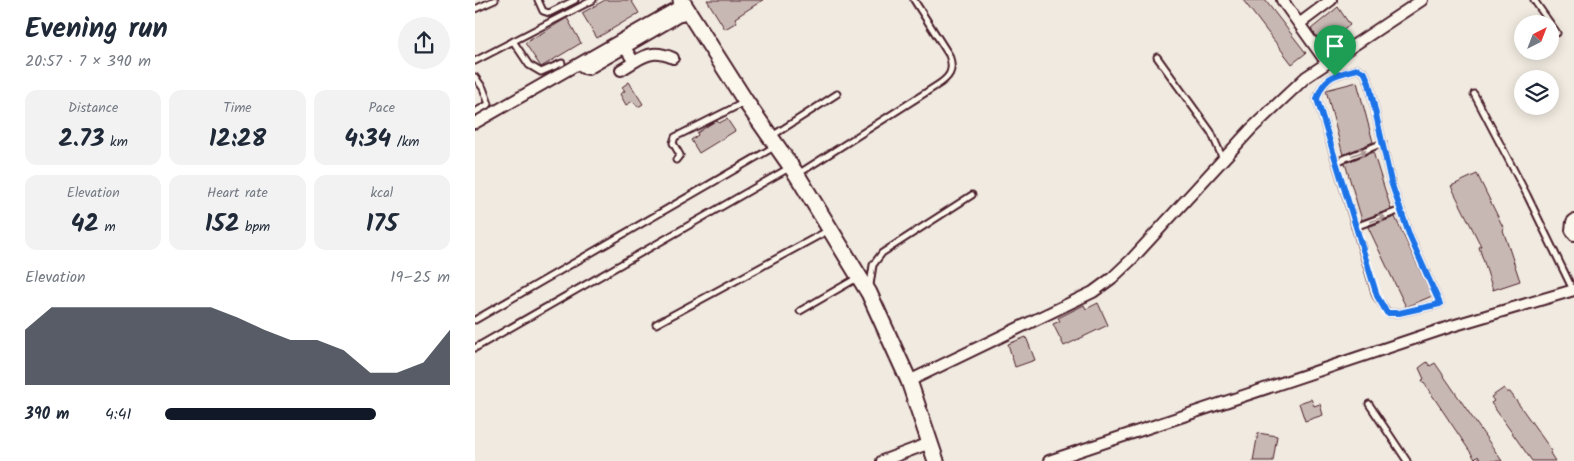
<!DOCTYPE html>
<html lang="en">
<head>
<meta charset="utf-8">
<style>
	body { margin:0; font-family:Kalam,sans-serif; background:#f2f2f3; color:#1f2937; height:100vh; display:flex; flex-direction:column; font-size:19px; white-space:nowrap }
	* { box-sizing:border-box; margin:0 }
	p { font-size:16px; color:#747a83 }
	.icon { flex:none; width:28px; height:28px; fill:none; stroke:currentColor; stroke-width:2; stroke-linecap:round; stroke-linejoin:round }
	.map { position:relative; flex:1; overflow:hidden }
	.drawer { display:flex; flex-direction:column; background:#fff; width:475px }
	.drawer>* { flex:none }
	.needle { width:32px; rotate:42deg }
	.buttons { position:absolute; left:1039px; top:15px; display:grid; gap:10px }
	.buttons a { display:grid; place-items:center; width:45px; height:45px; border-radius:50%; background:#fff; box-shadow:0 2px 12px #0003; font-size:25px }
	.pin { position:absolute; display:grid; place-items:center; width:42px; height:42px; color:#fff; margin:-51px -21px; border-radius:50% 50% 50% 0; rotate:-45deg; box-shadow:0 0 5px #0007 }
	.pin .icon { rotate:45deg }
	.round { display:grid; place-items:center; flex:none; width:52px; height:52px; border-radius:26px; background:#f2f2f3 }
	.head { display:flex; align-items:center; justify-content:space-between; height:85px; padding:0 25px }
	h1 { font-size:28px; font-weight:700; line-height:38px }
	.stats { display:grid; grid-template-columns:repeat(3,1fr); gap:8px; height:85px; padding:5px 25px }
	.stats div { display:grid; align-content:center; border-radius:12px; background:#f2f2f3; text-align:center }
	.stats b { font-size:25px; font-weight:700 }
	.stats small { font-size:14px; font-weight:400 }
	.stats p { font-size:14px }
	.chart { height:140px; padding:10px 25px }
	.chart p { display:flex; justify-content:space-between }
	.chart svg { width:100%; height:90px; margin-top:5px; fill:#111827; opacity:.7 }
	ul { padding:0 25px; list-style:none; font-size:16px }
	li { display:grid; grid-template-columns:80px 60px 1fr; align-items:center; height:38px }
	li i { height:12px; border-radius:6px; background:#111827 }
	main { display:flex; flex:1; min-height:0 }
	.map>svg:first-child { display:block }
	.building { fill:#c8b8b3; stroke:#4a1f2b }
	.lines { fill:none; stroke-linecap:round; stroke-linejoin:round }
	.lane-casing { stroke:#4a1f2b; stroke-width:9 }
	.street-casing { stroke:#4a1f2b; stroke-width:14 }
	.secondary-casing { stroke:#4a1f2b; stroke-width:19 }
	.lane { stroke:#fbf7ec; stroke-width:5 }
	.street { stroke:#fbf7ec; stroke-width:10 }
	.secondary { stroke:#fbf7ec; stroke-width:15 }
	.oneway { stroke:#ab9695 }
	.route-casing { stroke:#fff; stroke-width:10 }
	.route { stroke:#1a73e8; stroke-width:6 }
</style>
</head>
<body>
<main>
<section class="drawer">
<div class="head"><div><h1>Evening run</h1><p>20:57 · 7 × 390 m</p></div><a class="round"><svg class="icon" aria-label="share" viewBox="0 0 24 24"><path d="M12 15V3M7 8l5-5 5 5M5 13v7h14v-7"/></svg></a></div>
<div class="stats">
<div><p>Distance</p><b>2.73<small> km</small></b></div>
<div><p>Time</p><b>12:28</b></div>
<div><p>Pace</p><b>4:34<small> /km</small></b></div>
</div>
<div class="stats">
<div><p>Elevation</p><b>42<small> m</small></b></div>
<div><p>Heart rate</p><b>152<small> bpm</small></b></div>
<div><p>kcal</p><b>175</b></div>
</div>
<div class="chart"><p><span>Elevation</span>19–25 m</p>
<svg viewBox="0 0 160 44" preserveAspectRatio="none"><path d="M0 44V17L10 6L20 6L30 6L40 6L50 6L60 6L70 6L80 11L90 17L100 22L110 22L120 27L130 38L140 38L150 33L160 17V44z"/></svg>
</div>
<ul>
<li><b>390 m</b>4:41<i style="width:74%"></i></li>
</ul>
</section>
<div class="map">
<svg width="1099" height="461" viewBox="0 0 1099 461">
	<rect width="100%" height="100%" fill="#f0eae0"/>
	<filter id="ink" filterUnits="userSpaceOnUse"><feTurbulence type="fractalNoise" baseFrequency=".02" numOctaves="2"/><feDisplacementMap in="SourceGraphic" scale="10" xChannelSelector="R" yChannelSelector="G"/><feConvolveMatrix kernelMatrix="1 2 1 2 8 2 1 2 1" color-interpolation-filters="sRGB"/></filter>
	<g filter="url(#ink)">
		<!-- building -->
		<path class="building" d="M130,0H156L164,13L122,38L107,13Z
			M232,0H288L260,18L262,22L250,29Z
			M768,0H790L831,53L817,64Z
			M863,7L875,25L866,32L865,30L855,36L847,43L836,29Z
			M92,18L106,43L66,67L50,43Z
			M154,82L168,104L163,107L158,101L151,105L145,94L150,91L147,87Z
			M882,82L898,142L868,155L851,90Z
			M252,119L260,131L224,153L216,140L223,135L222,133L237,123L242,121L244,123Z
			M898,152L916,209L887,220L870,163Z
			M1002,174L1029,229L1028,230L1045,281L1018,290L1004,247L1006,246L976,186Z
			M920,217L957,296L931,307L893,227Z
			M623,303L633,325L589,346L578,324L585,321L583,318L609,305L611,309Z
			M551,337L560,360L540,367L533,344Z
			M952,362L955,366L960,363L1027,461H1006L1003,456L1000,459L947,380L949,379L944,368Z
			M1029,388L1032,392H1035L1077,451L1075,453L1080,461H1057L1016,403L1019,401L1016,397Z
			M836,399L839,406L845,404L848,415L830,421L824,403Z
			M783,433L802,436L798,461H778Z"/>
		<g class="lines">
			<defs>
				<path id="lane" d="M63,0L68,11L74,13L100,0
					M1059,0L1082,33
					M0,9L20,0
					M38,41L54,65L66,72L87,63
					M682,57L736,132L748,159
					M0,61L118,0
					M883,69L890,73L894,83L916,182L935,237L965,304L924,313H913L901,296L842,99C849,75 861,75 883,69Z
					M0,77L8,88L14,104L0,112
					M999,94L1052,195L1098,290
					M297,136L362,94
					M201,160L205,155L198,143L200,137L268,103
					M861,162L908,143
					M323,174L461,86C474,78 480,71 474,55L439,0
					M880,227L926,210
					M395,285L398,265L407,253L497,195
					M325,311L382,278
					M0,320L299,147
					M181,324L354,230
					M0,348L314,168
					M894,404L932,461"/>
				<path id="street" d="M807,0L852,63
					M824,24L856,0
					M159,62C173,53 182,51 198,58
					M106,63L108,68L113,69L213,11
					M146,70L159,62L147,43
					M0,123L208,4
					M1099,220L1097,222L1096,230L1099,235
					M434,381L618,292L637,278L656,260L776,129L831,77L947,0
					M407,461L455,443
					M574,461L977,326L1099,290"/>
				<path id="secondary" d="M206,0L271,102L322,175L394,293L434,381L461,461"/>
			</defs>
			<!-- lane casing -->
			<use href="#lane" class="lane-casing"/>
			<!-- street casing -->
			<use href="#street" class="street-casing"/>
			<!-- secondary casing -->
			<use href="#secondary" class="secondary-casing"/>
			<!-- lane -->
			<use href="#lane" class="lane"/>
			<!-- street -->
			<use href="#street" class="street"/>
			<!-- secondary -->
			<use href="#secondary" class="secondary"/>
		</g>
		<!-- one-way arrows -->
		<defs><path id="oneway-shaft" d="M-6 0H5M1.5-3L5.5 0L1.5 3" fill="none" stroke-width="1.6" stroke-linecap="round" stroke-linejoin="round" transform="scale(1.25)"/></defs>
		<g class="oneway">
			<use href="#oneway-shaft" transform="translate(884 153) rotate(-21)"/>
			<use href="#oneway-shaft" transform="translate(903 219) rotate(-20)"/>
		</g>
	</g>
	<g class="lines" filter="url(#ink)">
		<defs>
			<path id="route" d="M883,69L890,73L894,83L916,182L935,237L965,304L924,313H912L902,296L842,99C849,75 861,75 883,69Z"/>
		</defs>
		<!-- route casing -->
		<use href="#route" class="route-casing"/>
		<!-- route -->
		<use href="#route" class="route"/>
	</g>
</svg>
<div class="buttons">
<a><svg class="needle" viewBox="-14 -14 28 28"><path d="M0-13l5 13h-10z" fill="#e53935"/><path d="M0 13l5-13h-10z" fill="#747a83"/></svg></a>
<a><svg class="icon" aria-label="layers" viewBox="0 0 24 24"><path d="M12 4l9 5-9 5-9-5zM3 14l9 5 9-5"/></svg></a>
</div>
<div class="pin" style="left:860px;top:76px;background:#1e9e55"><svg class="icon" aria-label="arrive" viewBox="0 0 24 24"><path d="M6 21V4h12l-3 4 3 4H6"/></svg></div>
</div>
</main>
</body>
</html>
